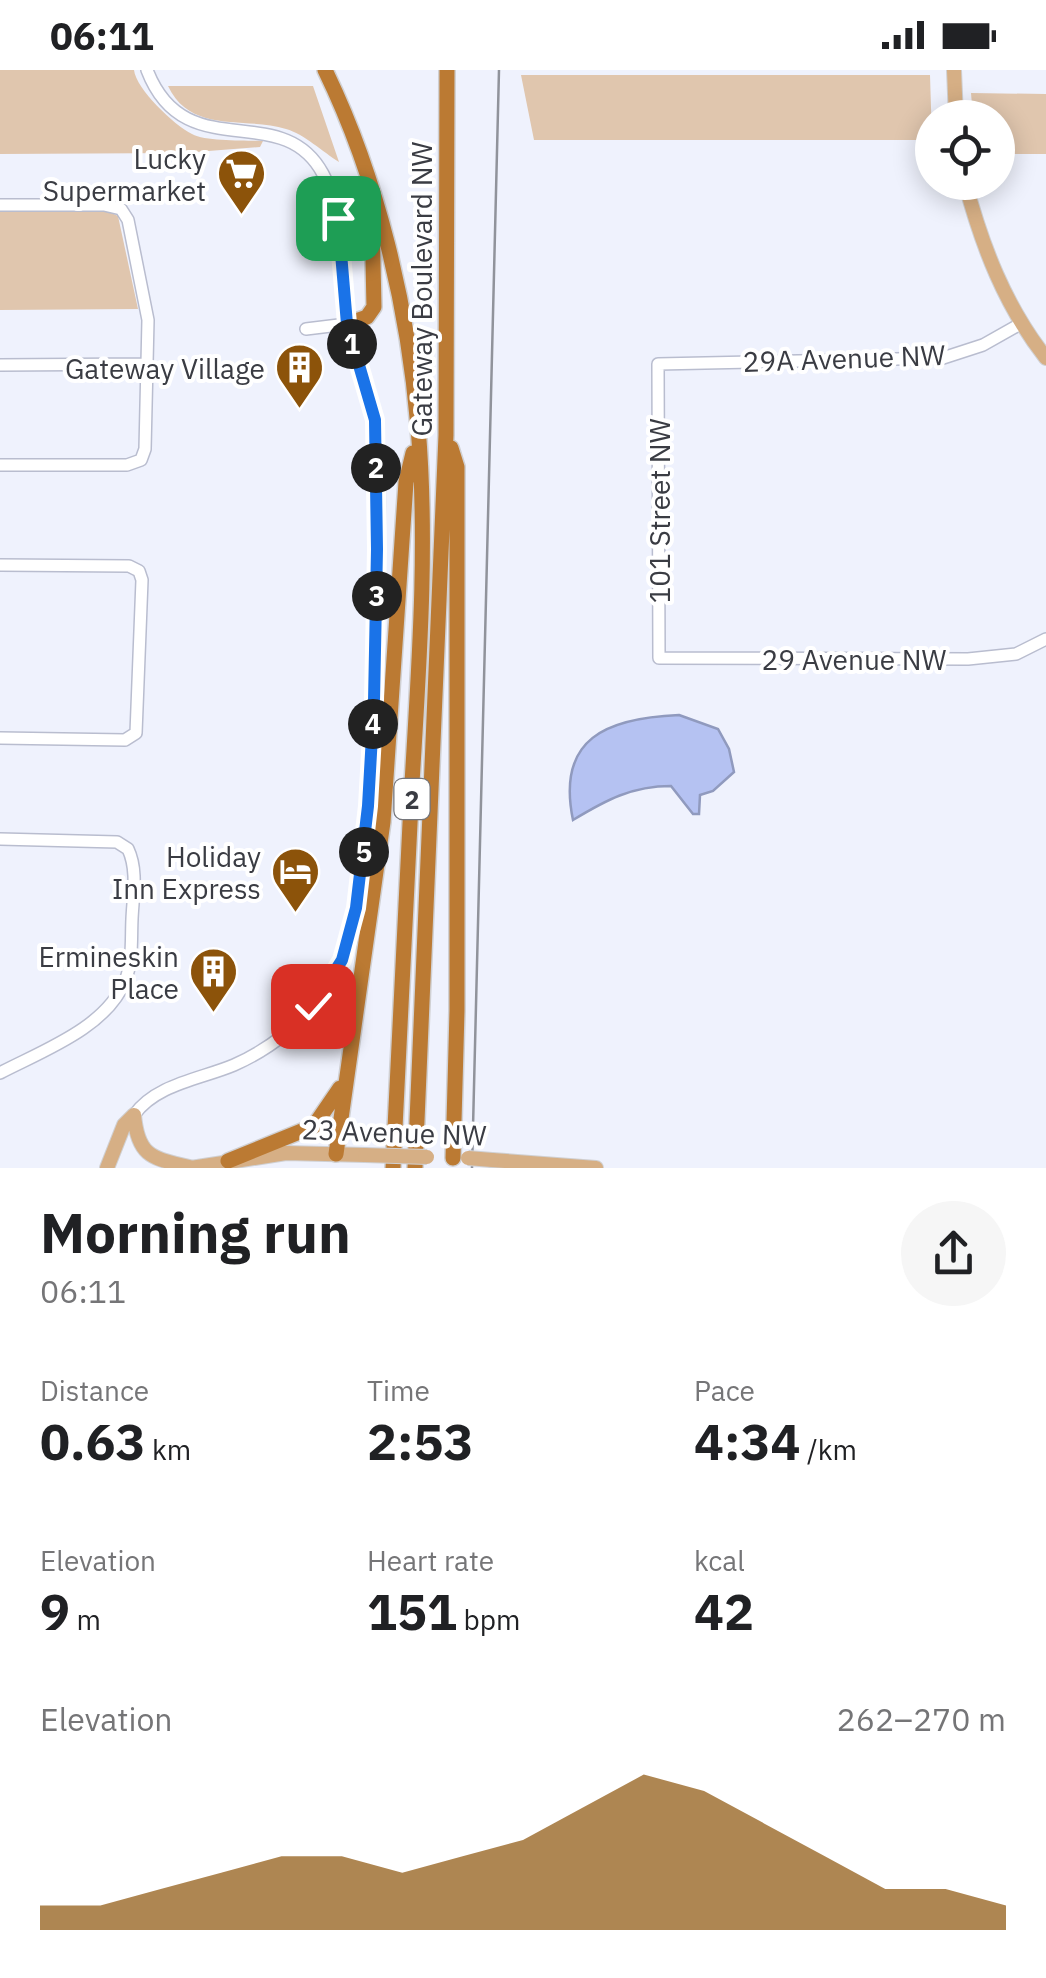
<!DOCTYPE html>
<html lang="en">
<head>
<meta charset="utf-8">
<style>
	body { margin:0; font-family:"IBM Plex Sans",sans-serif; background:#f6f6f6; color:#202124; height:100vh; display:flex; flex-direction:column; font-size:38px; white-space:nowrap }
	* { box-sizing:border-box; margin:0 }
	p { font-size:32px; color:#757577 }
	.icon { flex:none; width:55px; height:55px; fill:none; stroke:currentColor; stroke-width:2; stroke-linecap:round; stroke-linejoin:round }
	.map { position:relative; height:1098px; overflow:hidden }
	.panel { display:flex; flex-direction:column; background:#fff; flex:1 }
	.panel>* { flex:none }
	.tools { position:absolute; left:915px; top:30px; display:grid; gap:20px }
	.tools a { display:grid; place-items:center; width:100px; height:100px; border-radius:50%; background:#fff; box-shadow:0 5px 25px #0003; font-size:50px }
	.pin { position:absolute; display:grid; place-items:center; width:85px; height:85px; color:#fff; margin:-42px; border-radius:20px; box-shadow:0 5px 15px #0006 }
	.km { position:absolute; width:50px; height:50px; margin:-25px; border-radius:50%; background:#222; color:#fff; font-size:28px; line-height:50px; text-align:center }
	.round { display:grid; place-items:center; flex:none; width:105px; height:105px; border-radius:52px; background:#f6f6f6 }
	.head { display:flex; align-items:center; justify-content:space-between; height:170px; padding:0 40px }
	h1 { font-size:55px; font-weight:700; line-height:75px }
	.metrics { display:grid; grid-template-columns:repeat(3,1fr); gap:15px; height:170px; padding:10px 40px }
	.metrics div { display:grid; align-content:center }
	.metrics b { font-size:50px; font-weight:700 }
	.metrics small { font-size:28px; font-weight:400 }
	.metrics p { font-size:28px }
	.chart { height:280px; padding:20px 40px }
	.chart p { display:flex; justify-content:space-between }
	.chart svg { width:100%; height:180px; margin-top:10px; fill:#8c530a; opacity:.7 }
	.status { display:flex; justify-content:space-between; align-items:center; height:70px; padding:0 50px; background:#fff; direction:ltr }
	.status svg { height:28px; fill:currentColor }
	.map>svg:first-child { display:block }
	.green { fill:#e0c6ae }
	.water { fill:#b5c2f2; stroke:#909abe; stroke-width:2.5 }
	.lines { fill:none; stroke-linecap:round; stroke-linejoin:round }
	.minor-casing { stroke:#b9bdcf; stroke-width:14 }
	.major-casing { stroke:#d0d0d2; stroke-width:16 }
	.highway-casing { stroke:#d0d0d2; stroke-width:18 }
	.minor { stroke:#fff; stroke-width:11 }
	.major { stroke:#d6af85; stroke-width:14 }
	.highway { stroke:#bb7a33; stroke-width:15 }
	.rail { stroke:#90939b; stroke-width:2.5 }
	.major-bridge-casing { stroke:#d0d0d2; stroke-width:16; stroke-linecap:butt }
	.major-bridge { stroke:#d6af85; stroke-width:14 }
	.route-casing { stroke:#fff; stroke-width:20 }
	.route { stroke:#1a73e8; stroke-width:12 }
	.labels { text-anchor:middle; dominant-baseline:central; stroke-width:8; stroke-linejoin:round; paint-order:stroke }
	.shield { fill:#fff; stroke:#75767b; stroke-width:2.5 }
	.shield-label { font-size:25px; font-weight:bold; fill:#3a3c43 }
	.poi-label { font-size:28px; fill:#3a3c43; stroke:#fff; text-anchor:end }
	.street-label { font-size:28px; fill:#3a3c43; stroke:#fff }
</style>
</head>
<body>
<div class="status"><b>06:11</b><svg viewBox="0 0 49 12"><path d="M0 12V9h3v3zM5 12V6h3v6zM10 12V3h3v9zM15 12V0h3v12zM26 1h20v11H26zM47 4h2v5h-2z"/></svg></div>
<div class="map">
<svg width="1046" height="1098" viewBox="0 0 1046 1098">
	<rect width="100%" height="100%" fill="#eff2fd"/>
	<!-- green -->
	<path class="green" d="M0,0H134C136,19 174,55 192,64C206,72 246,70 263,71L260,77L183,83L0,84Z
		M521,5H930L932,70H534Z
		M168,16H313L339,92C323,82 304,64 286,59C246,46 191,65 168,16Z
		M971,23L1046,24V84H998V48L973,47Z
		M0,142H110L118,146L138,239L0,240Z"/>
	<!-- water -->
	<path class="water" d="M679,645L718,659L729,679L734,702L713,721L700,725L699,744H693L671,716C632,716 606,730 573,750C556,668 607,648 679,645Z"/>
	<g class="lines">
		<defs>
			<path id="minor" d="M0,135H104L121,139L128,150L148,250L145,379L141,390L127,395H0
				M1022,253L983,275L943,288L658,294L659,588L968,589L1016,584L1046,569
				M306,259L347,254
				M0,295L147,294
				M0,495L129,496L139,501L142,510L136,663L125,670L0,668
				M0,769L117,772L128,779C138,800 133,826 132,849C131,869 133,892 125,911C106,958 42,981 0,1003
				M134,1045C156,1014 201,1009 234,995C270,979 304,953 325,919C378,838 373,655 376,556C378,489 383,412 374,345C370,310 351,279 345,244C338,196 348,149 323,104C282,27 185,99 147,0"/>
			<path id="major" d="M954,0L956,48
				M965,112C982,176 1005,236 1046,288
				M134,1045C138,1089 154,1088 193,1098
				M492,1090L596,1098
				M107,1098L124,1055L134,1045
				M191,1098L286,1083L365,1085"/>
			<path id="highway" d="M325,0C378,109 408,237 418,357C428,475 419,595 412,713C406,841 399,969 393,1098
				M347,254L367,247L374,237L372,147
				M451,378L457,397V941L453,1088
				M336,1084L383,752L406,412L413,383
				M228,1091L314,1056L340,1018
				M415,1098L446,365L447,0"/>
		</defs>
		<!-- minor casing -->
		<use href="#minor" class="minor-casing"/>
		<!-- major casing -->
		<use href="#major" class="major-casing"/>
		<!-- highway casing -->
		<use href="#highway" class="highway-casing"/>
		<!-- minor -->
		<use href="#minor" class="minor"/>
		<!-- major -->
		<use href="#major" class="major"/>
		<!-- highway -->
		<use href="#highway" class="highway"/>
		<!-- rail -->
		<path class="rail" d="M472,1098L499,0"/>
		<defs>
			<path id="major-bridge" d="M365,1085L427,1087
				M468,1088L492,1090"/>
		</defs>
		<!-- major-bridge casing -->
		<use href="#major-bridge" class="major-bridge-casing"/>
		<!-- major-bridge -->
		<use href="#major-bridge" class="major-bridge"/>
	</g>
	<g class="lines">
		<defs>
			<path id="route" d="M313,936L342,890L356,838L368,736L374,631L377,479L375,350L347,254L338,148"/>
		</defs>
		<!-- route casing -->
		<use href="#route" class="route-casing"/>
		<!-- route -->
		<use href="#route" class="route"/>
	</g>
	<!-- icons -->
	<defs>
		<symbol id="supermarket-pin" viewBox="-11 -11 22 30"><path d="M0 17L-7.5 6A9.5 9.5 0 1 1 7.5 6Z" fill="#8c530a" stroke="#fff"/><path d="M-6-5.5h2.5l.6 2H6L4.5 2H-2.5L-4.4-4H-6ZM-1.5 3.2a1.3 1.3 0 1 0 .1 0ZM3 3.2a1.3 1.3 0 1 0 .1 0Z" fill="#fff"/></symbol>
		<symbol id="building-pin" viewBox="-11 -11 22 30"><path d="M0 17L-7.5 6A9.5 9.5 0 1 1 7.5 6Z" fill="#8c530a" stroke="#fff"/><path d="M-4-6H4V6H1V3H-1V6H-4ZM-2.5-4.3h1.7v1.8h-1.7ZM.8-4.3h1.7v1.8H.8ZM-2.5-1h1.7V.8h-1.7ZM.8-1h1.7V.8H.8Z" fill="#fff"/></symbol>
		<symbol id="hotel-pin" viewBox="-11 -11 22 30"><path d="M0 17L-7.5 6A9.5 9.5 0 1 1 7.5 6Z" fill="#8c530a" stroke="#fff"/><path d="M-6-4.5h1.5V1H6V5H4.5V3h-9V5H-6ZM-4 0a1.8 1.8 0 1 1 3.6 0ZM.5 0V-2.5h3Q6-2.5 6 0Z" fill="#fff"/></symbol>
	</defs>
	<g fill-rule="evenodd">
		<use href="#supermarket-pin" x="214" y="76" width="55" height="75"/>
		<use href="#building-pin" x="272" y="270" width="55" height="75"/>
		<use href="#hotel-pin" x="268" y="774" width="55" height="75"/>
		<use href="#building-pin" x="186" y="874" width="55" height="75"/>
	</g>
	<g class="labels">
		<!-- shield labels -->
		<rect class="shield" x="394.5" y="709" width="35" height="40" rx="8"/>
		<g class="shield-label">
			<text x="412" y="729">2</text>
		</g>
		<!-- poi labels -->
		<g class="poi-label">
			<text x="206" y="88">Lucky<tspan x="206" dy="32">Supermarket</tspan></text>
			<text x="265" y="298">Gateway Village</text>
			<text x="261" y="786">Holiday<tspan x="261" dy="32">Inn Express</tspan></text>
			<text x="179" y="886">Ermineskin<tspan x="179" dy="32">Place</tspan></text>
		</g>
		<!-- street labels -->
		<g class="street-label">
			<text transform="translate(421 219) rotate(-90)">Gateway Boulevard NW</text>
			<text transform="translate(844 288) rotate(-2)">29A Avenue NW</text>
			<text transform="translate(659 441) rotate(-90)">101 Street NW</text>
			<text x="854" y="589">29 Avenue NW</text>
			<text transform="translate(394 1062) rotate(2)">23 Avenue NW</text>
		</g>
	</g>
</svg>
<div class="tools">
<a><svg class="icon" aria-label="locate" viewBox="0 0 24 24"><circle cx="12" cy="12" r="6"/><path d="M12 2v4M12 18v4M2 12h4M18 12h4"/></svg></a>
</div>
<div class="pin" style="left:338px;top:148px;background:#1e9e55"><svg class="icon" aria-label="arrive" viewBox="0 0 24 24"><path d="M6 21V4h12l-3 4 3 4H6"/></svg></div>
<div class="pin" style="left:313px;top:936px;background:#d93025"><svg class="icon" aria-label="check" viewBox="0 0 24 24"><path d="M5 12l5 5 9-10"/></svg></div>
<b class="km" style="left:352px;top:274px">1</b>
<b class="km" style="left:376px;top:398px">2</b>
<b class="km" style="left:377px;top:526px">3</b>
<b class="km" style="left:373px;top:654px">4</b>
<b class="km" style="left:364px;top:782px">5</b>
</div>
<section class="panel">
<div class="head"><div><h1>Morning run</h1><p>06:11</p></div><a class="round"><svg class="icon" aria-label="share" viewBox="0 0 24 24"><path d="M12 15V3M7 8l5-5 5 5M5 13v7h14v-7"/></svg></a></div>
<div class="metrics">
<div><p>Distance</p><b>0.63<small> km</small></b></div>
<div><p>Time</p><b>2:53</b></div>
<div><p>Pace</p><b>4:34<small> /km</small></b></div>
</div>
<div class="metrics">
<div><p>Elevation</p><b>9<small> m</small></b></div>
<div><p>Heart rate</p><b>151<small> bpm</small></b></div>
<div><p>kcal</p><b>42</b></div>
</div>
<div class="chart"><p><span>Elevation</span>262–270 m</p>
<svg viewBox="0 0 160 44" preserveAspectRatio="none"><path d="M0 44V38L10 38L20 34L30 30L40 26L50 26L60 30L70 26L80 22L90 14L100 6L110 10L120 18L130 26L140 34L150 34L160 38V44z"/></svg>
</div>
</section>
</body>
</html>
